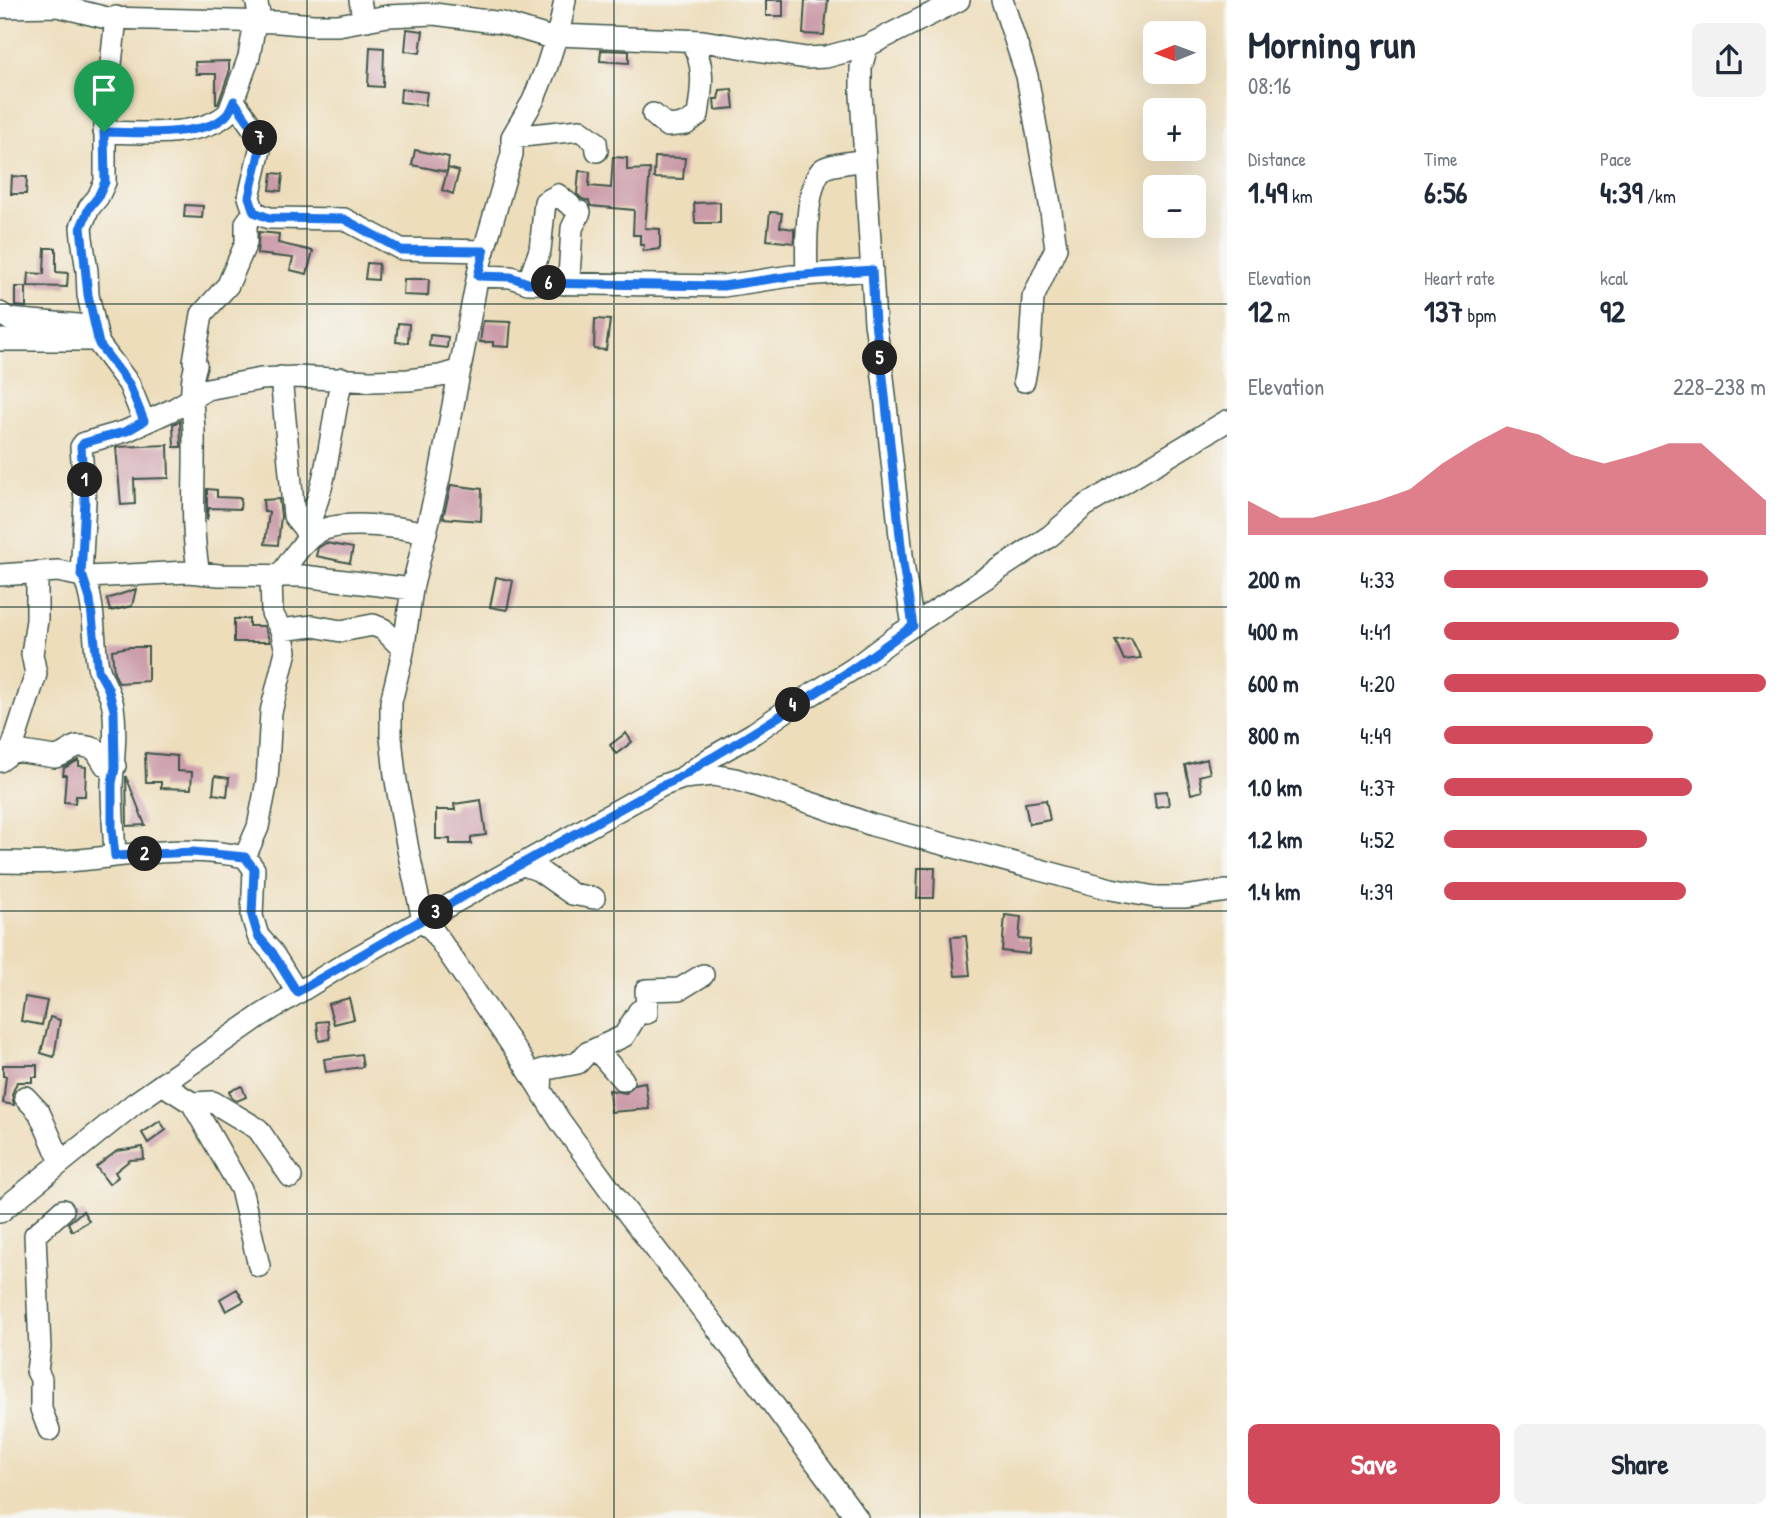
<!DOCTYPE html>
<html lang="en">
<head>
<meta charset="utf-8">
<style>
	body { margin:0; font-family:"Patrick Hand",sans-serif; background:#f2f2f3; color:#1f2937; height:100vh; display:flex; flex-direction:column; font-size:26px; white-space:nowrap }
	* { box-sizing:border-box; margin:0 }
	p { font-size:23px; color:#747a83 }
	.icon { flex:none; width:38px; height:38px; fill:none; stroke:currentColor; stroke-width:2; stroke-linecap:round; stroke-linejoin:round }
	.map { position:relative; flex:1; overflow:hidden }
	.sheet { display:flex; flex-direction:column; background:#fff; width:560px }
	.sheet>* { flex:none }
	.needle { width:46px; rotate:269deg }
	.controls { position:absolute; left:1143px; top:21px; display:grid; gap:14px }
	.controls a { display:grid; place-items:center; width:63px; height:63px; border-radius:10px; background:#fff; box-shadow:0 7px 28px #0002; font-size:35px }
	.pin { position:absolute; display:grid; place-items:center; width:60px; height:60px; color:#fff; margin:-72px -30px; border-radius:50% 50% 50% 0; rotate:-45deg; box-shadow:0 0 7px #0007 }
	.pin .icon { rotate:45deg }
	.km { position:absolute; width:35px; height:35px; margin:-18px; border-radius:50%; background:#222; color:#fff; font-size:19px; line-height:35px; text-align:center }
	.round { display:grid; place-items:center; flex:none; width:74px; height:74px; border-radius:10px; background:#f2f2f3 }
	.summary { display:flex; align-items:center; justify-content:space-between; height:119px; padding:0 21px }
	h1 { font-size:38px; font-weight:700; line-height:52px }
	.metrics { display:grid; grid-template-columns:repeat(3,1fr); gap:10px; height:119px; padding:7px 21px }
	.metrics div { display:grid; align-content:center }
	.metrics b { font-size:30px; font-weight:700 }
	.metrics small { font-size:19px; font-weight:400 }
	.metrics p { font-size:19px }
	.chart { height:196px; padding:14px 21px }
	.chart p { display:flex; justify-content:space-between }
	.chart svg { width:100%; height:126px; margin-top:7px; fill:#d1495b; opacity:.7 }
	.button { display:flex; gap:14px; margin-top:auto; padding:14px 21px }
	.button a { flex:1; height:80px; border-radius:10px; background:#d1495b; color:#fff; font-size:28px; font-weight:700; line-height:80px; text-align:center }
	.button a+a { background:#f2f2f3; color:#1f2937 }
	ul { padding:0 21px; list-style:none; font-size:23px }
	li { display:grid; grid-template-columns:112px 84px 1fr; align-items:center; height:52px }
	li i { height:18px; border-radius:9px; background:#d1495b }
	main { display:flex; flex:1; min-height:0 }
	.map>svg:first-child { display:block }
	.building { fill:#cb9ba9 }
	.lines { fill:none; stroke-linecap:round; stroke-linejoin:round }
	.minor-casing { stroke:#3e5548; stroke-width:24 }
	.minor { stroke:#fff; stroke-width:21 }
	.route-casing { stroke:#fff; stroke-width:14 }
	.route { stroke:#1a73e8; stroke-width:9 }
	.grid { fill:none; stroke:#1f3d34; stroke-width:2; stroke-opacity:0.55 }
</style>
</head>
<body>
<main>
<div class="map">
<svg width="1227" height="1518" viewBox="0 0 1227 1518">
	<rect width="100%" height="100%" fill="#f6f6f2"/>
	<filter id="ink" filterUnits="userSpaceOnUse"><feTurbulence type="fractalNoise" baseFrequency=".0143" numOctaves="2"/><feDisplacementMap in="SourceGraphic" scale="14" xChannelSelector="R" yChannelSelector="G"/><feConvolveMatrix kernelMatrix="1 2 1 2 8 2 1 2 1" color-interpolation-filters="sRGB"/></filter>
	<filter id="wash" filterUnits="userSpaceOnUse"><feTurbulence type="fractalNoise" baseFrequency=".00686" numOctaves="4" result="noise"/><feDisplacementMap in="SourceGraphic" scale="28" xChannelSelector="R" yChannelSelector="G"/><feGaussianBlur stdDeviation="1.57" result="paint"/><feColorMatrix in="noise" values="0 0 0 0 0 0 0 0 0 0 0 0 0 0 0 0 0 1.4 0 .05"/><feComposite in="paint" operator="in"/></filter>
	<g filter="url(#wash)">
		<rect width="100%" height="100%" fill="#edddbb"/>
		<g id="blocks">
			<!-- building -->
			<path class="building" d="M766,0H783V16H766Z
				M805,0H828L824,35L803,34Z
				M407,29L423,31L420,53L405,51Z
				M370,47L384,48L383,87L368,86Z
				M601,50L629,51V63L600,61Z
				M229,61V73L218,104H216V74H196L195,62Z
				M401,89L427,92L425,105L400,102Z
				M732,89L734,108L715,110L714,99H718L720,90Z
				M415,150L449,157L447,172L412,165Z
				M613,157L627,158V170L650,169L645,228L660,229V249L643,251L644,245H640V235H633L634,210L591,206L589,201L582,199L577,194L579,171L590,172L589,186L611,188Z
				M655,157L685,158L683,179L654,178Z
				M448,168L459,171L453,194L442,190Z
				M272,173L283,174L281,191L270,190Z
				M12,176L27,177L26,194H11Z
				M720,202V223H695L694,203Z
				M185,205L203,206L202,218L184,217Z
				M770,212L782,213L780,227L794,229V243L767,240Z
				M259,232L279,234L278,243L313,251L307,274L290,270L293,258L257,254Z
				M45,248H56V272L68,273L67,287L28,286L29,273L44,274Z
				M367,263L379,264L378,280L365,279Z
				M404,279H429L428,296L403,295Z
				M15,287H26V307L15,306Z
				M595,319L610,320L606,350L594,349Z
				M483,321L511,322L509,347L493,346V342H480Z
				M398,323L409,324L408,343L396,342Z
				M430,335L448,337L447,348L429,346Z
				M180,421L181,447H174L173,424Z
				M168,445L169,478L134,479L135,504L121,505L116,447Z
				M451,485L482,489L481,521L443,518Z
				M207,489L217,490V497L241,498L240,509L209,508L207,520Z
				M279,499L281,516L278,545L265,544L269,512H264L263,500Z
				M326,543L353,548L350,563L316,556L318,548Z
				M496,577L513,581L507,610L490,607Z
				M136,589L132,606L110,611L107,599Z
				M234,619H249V626H264L270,642H234Z
				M1131,638L1141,658L1124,660L1115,640Z
				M129,647H148V681L119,683L114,673L112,650Z
				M626,733L632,742L616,754L610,745Z
				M145,753L177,756V771L192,772L191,789L161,788V782H146Z
				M1207,759L1210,773L1199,776L1202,791L1191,794L1185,765Z
				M79,760V766L86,767L85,796H76L75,803L64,802L66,775H63L64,768Z
				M126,776L145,825L127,826Z
				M215,776L229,778L227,796L213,794Z
				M1167,791L1169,805L1156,807L1154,792Z
				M481,800L486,835L471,837V844H450V839H436V810H455L454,804Z
				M1046,800L1050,820L1029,824L1025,803Z
				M918,868H935L934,898H917Z
				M1005,915L1021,917L1019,939L1030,940L1029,954L1002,951Z
				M966,936L970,975L955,976L951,937Z
				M25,997L47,1001L42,1025L21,1021Z
				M349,998L354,1019L334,1024L328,1004Z
				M50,1017L60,1020L54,1057L41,1053Z
				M328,1021L330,1039L319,1041L317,1022Z
				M361,1054L363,1067L326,1072L324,1059Z
				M3,1065H37V1077H32V1082H17L12,1094L14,1105L3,1103L6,1076H3Z
				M645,1082L649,1109L611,1112L609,1090L626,1093L635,1084Z
				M242,1086L246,1097L237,1101L232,1098L229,1091Z
				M160,1121L166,1130L148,1143L142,1133Z
				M143,1147L144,1159L130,1160L115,1172L118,1177L109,1184L96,1167L117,1151Z
				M83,1211L89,1221L72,1231L68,1223Z
				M237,1289L244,1301L226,1311L220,1299Z"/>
		</g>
	</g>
	<g filter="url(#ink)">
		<use href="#blocks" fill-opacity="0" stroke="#3e5548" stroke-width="2"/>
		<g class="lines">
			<defs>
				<path id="minor" d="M256,0L261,22
					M360,0L362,12L367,20
					M1002,0L1027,76L1050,204L1056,248L1033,298L1030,347L1024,381
					M0,7L58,6L107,18L279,22L313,25H338L388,16L434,14L502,23L555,39
					M116,17L105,121V182L98,197L89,208L81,227L82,238L87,271L88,295L99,344L129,384L144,421
					M557,35L703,41L806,58L826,57L867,46L959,0
					M867,46L861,68V94L875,323L883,377L903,564L913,626
					M653,114L667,126L686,124L698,115C702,89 706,62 690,41
					M104,132C138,133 204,138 229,112L249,57L255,22
					M512,137L580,130L596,142L597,151
					M254,212L269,218L344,219L401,249L484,251
					M807,275C806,253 805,182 823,169C830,164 856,162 865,160
					M478,276L511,277L528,283L723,286L791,276L872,270
					M528,283L540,250L545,202L558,195L570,205
					M564,284L569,277L572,228L580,212
					M0,313L9,319L78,325L95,329
					M0,340H98
					M281,377L294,516L311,537
					M305,531C329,484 330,429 342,378
					M199,573C190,528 195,482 194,436C194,411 188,389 196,365L194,361L202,314L228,285L246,243V223L254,212L249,197L262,141L234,101
					M0,575L58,571L87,577L188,572L219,575L303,576L412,589
					M81,576L85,501L81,447L84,443L126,431L174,409L207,389L261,379L296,377L370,381L408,380L440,376L460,370
					M84,577C95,604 93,633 97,661C99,677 110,690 113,706C117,733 113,760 112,786C112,810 114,833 115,856
					M279,577C290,562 302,541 318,532C341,519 401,527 426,533
					M281,630L313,626L341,631L373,625L383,629L403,649
					M10,750L55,757C74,753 69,740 95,749L105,765L115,766
					M0,761L8,755L13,745L36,674L32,654L37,620V572
					M682,778L709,759L754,733L793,706L853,669L897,636L1050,536L1085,506L1227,421
					M245,857L258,827L267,781L271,712L286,651L281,630L272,613L271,576
					M0,862C18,862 37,863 55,862C116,858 184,843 245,857L254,869L252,916L258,936L272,952L297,992
					M521,864L538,870L572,894L594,898
					M423,920L408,850L395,775L391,737V702L403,652L412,589L439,479L480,264L512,154V137L533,101L547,66L561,21L565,0
					M420,921L432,929L520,1057L560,1121L619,1202L716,1327L857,1518
					M596,1049L623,1080
					M162,1084L192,1103L241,1189L259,1266
					M541,1091L542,1070L578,1063L587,1053L624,1036L639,1011L647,1013L646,990L680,989L703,975
					M25,1097L39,1112L61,1162
					M192,1103L213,1102L258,1129L291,1177
					M0,1212L135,1103L260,1016L343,965L661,786L683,778L713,775L735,779L817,805L872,825L1111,889L1155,897H1184L1227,891
					M49,1430L41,1409V1379L37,1371L40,1348L35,1235L63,1210"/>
			</defs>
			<!-- minor casing -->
			<use href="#minor" class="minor-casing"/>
			<!-- minor -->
			<use href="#minor" class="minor"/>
		</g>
	</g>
	<g class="lines" filter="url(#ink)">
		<defs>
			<path id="route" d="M234,101L262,141L249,197L254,212L269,218L344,219L401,250L484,251L478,276L511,277L528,283L723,286L791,276L872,270L875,323L883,377L903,564L913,626C892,640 872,656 851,670C805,700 760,729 713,757C694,767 682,779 661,786L446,906L297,992L272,952L258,936L252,916L254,869L245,857L193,852L115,856L112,828V783L115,768L114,710L108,688L98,670L90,599L83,577L81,576L85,501L81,447L84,443L127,431L144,421L129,384L99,344L88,295L81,227L89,208L98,197L105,182L104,132C132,133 201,136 222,119C229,115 231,108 234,101Z"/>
		</defs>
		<!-- route casing -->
		<use href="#route" class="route-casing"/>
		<!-- route -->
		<use href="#route" class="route"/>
	</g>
	<!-- grid -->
	<path class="grid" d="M307,0V1518M614,0V1518M920,0V1518M0,304H1227M0,607H1227M0,911H1227M0,1214H1227"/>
</svg>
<div class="controls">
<a><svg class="needle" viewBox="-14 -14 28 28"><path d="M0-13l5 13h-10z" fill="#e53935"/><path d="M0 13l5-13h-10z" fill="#747a83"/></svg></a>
<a>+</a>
<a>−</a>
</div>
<div class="pin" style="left:104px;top:132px;background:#1e9e55"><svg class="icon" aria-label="arrive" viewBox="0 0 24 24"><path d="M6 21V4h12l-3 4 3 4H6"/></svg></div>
<b class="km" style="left:85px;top:480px">1</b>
<b class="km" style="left:145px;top:854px">2</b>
<b class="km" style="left:436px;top:912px">3</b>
<b class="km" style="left:793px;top:705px">4</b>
<b class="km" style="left:880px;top:358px">5</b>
<b class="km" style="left:549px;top:283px">6</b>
<b class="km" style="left:260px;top:138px">7</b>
</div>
<section class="sheet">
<div class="summary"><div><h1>Morning run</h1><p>08:16</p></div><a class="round"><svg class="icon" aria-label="share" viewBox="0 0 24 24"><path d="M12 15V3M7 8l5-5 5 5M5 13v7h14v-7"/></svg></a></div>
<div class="metrics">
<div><p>Distance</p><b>1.49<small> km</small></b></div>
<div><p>Time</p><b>6:56</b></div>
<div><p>Pace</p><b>4:39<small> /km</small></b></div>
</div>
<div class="metrics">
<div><p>Elevation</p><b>12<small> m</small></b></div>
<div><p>Heart rate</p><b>137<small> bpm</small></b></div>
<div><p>kcal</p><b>92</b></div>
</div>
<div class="chart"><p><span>Elevation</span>228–238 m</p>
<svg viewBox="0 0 160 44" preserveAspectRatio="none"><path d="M0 44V32L10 38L20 38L30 35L40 32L50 28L60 19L70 12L80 6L90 9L100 16L110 19L120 16L130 12L140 12L150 22L160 32V44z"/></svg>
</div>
<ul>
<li><b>200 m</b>4:33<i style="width:82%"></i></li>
<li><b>400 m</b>4:41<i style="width:73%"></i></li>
<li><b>600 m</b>4:20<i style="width:100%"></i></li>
<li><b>800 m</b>4:49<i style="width:65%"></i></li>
<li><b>1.0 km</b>4:37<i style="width:77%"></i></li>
<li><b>1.2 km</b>4:52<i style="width:63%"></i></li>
<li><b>1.4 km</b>4:39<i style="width:75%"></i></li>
</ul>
<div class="button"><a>Save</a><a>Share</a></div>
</section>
</main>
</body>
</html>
